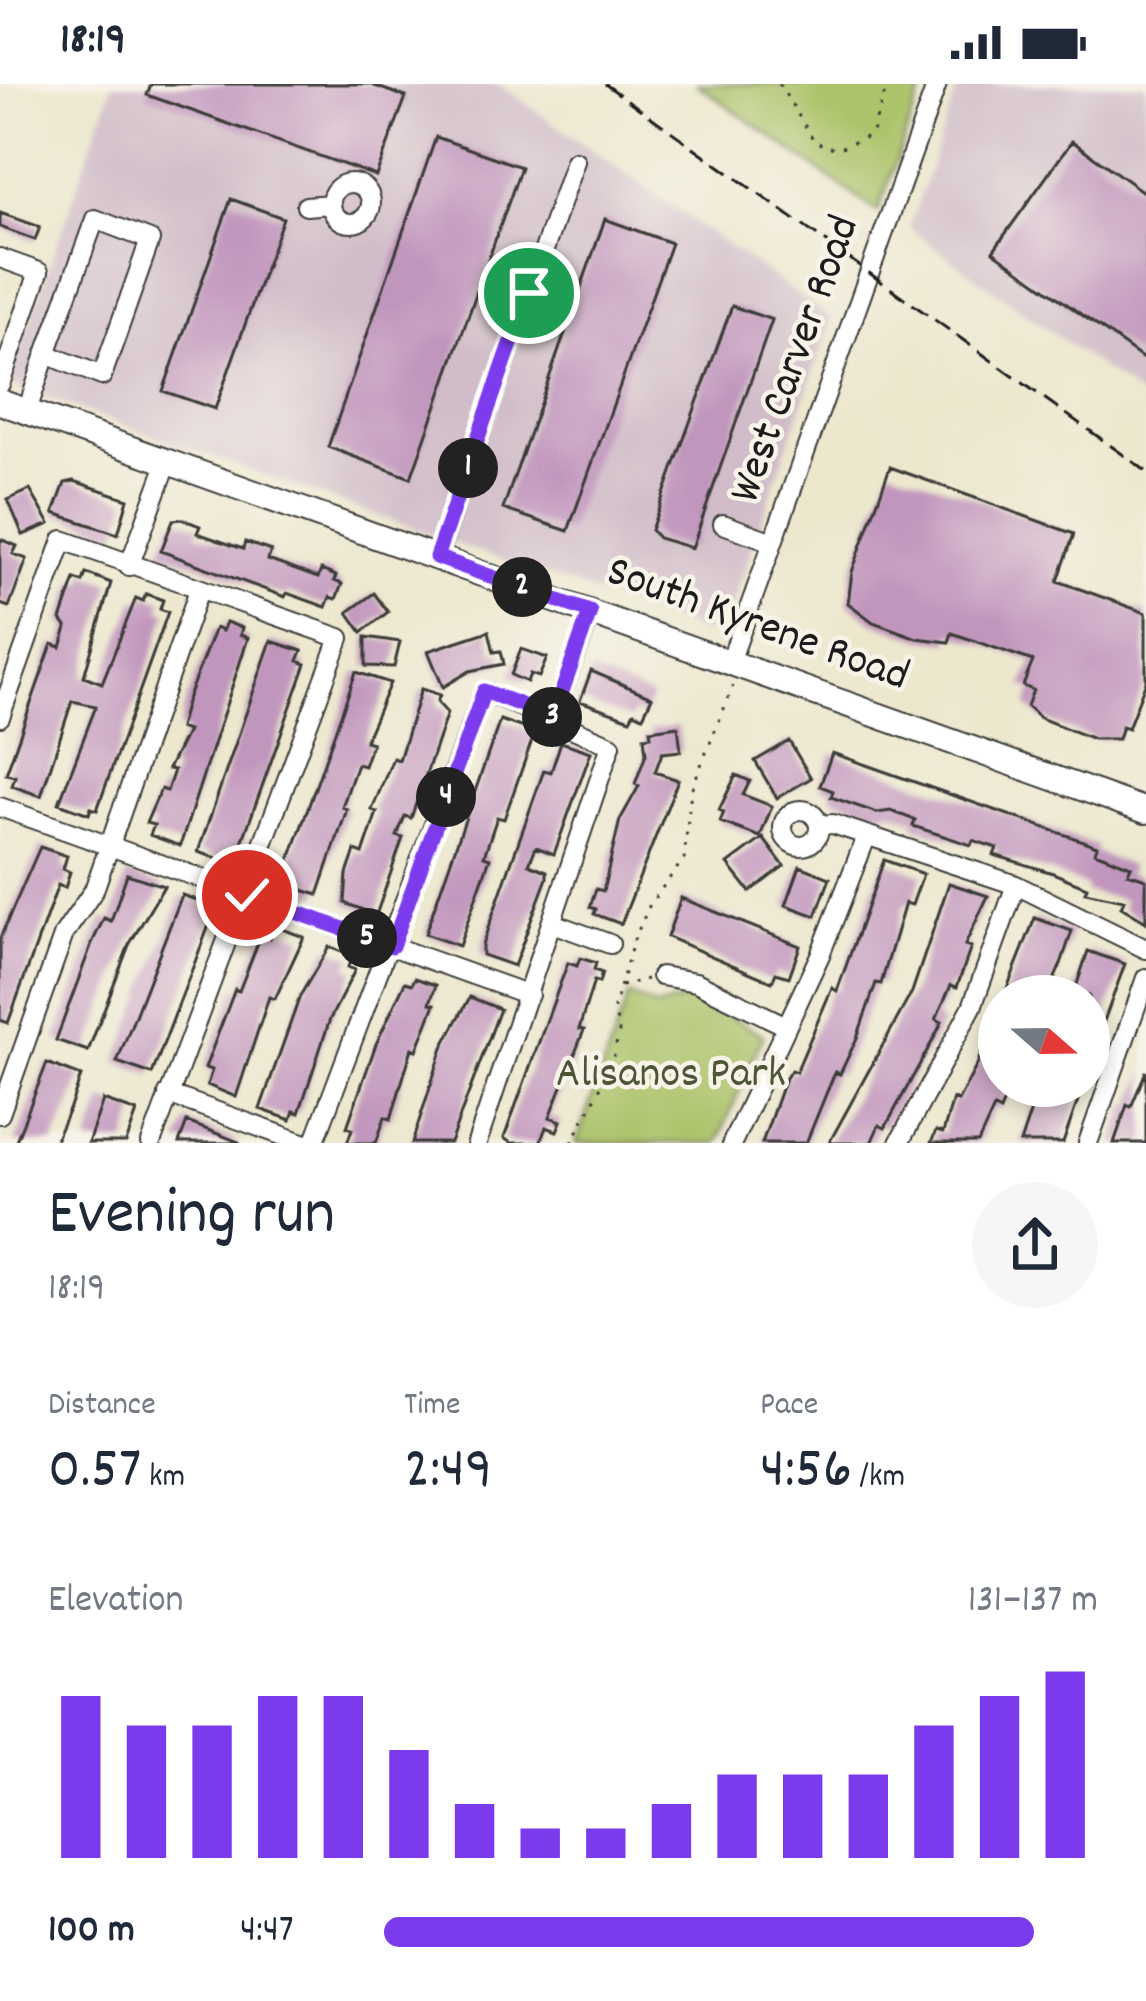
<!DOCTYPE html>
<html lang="en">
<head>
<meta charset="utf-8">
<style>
	body { margin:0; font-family:Dekko,sans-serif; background:#f6f6f7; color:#1f2937; height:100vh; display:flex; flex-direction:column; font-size:45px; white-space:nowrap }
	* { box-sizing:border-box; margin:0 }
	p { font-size:39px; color:#747a83 }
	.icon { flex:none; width:66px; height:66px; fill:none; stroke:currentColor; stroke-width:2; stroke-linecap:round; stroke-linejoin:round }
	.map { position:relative; height:1059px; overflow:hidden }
	.details { display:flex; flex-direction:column; background:#fff; flex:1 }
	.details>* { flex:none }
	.needle { width:78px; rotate:110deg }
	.buttons { position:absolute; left:978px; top:891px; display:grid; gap:24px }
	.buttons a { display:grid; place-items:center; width:132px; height:132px; border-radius:50%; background:#fff; box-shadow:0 6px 18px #0003; font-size:60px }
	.pin { position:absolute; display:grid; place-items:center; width:102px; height:102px; color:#fff; margin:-51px; border:6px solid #fff; border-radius:50%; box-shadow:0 3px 12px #0007 }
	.km { position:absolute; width:60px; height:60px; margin:-30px; border-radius:50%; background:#222; color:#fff; font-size:33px; line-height:60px; text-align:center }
	.round { display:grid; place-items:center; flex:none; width:126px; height:126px; border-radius:63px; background:#f6f6f7 }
	.summary { display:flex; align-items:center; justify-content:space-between; height:204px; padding:0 48px }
	h1 { font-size:66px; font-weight:600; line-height:90px }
	.figures { display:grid; grid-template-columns:repeat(3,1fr); gap:18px; height:204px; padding:12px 48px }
	.figures div { display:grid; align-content:center }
	.figures b { font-size:60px; font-weight:600 }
	.figures small { font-size:33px; font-weight:400 }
	.figures p { font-size:33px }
	.chart { height:336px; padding:24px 48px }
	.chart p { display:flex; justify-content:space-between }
	.chart svg { width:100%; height:216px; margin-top:12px; stroke:#7c3aed; stroke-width:6 }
	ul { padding:0 48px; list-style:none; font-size:39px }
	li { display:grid; grid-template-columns:192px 144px 1fr; align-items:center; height:90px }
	li i { height:30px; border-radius:15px; background:#7c3aed }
	.status { display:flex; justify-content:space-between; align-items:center; height:84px; padding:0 60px; background:#fff; direction:ltr }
	.status svg { height:33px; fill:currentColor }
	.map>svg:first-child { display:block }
	.industrial { fill:#d1bdc9 }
	.green { fill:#abc369; stroke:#647042; stroke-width:3 }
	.building { fill:#c196bd }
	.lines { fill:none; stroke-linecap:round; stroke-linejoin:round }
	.minor-casing { stroke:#3b3a37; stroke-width:22 }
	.major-casing { stroke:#3b3a37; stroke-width:28 }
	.path { stroke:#3b3a37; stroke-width:3; stroke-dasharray:3 9; stroke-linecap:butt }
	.minor { stroke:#fff; stroke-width:18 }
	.major { stroke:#fff; stroke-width:24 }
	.rail { stroke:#1c1c1c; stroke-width:3; stroke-dasharray:18 9; stroke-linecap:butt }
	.route-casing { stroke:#fff; stroke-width:24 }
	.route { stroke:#7c3aed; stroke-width:15 }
	.labels { text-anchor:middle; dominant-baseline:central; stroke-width:9; stroke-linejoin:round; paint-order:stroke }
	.street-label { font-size:45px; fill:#1c1c1c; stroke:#f7f3e8 }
	.park-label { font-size:45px; fill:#4e5637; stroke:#f7f3e8 }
</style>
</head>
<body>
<div class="status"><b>18:19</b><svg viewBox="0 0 49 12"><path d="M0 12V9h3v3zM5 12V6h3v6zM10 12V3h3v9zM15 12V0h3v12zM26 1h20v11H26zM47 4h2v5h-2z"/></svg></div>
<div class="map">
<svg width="1146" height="1059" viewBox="0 0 1146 1059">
	<rect width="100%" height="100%" fill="#f7f3e8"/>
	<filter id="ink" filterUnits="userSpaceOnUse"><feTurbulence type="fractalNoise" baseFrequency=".00833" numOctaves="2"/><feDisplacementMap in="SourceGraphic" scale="24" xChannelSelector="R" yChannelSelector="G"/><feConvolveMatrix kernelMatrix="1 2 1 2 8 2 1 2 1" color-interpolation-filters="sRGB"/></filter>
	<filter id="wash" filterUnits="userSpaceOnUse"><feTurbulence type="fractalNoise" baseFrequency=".004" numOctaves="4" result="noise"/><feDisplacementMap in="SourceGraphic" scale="48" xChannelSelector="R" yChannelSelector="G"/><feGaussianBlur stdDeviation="2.7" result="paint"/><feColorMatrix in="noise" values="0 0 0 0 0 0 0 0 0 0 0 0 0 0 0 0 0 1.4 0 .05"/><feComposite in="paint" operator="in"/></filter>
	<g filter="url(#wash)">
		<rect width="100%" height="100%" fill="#ece7cd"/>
		<!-- industrial -->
		<path class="industrial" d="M113,0H498L832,235L726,538L704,548L8,300Z
			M959,0H1146V317L909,144Z"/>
		<!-- green -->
		<path class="green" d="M697,0H924L878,128Z
			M629,911L656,924L695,913L763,951L717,1059H576Z"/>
		<g id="blocks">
			<!-- building -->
			<path class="building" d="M151,0H369L406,13L376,92L147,11Z
				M436,53L521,83L411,394L328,363Z
				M1072,57L1146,110V277L993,167Z
				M231,115L283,134L215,325L163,307Z
				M0,129L40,143L35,156L0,143Z
				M605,135L671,159L568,447L503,425Z
				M732,222L772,236L692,464L658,454L651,446Z
				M890,383L1074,450L1058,497L1146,529V597L1128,644L1122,642L1118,655H1093L1040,634L1027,622L1033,606L1023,602L1033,577L952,549L949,558L917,554L873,538L848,519L852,488Z
				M74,397L128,415L118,450L54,429L65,399Z
				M30,406L50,440L23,451L8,416Z
				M182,435L200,442L197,449L243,465L245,458L271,467L268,476L318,494L321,486L336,492L334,497L342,500L336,515L330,513L326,523L287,509L285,513L161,467L173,436Z
				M0,455L17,462L13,470L27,475L9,523L0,520Z
				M86,489L111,499L84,592L102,599L136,514L143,517L146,510L163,516L160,525L168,528L97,726L91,724L89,730L59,719L96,622L72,617L41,712L12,702L15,692L6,690L52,560L61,563L67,544L61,536L75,495L83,498Z
				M374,509L388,528L362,548L348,528Z
				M226,538L242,544L240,551L248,554L180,762L150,751L154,741L146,739L161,705L167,707L174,686L168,685L187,647L179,644L186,618L215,544L222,547Z
				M489,547L494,568L501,567L504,580L470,587L443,603L428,567Z
				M366,553L400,558L394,583L366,582Z
				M271,557L302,567L298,577L306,580L236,775L230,773L228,778L198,768Z
				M521,565L547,574L539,593L530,590L527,598L511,591Z
				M591,587L652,613L643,632L634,628L630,635L580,617Z
				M356,588L390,599L365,657L372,659L364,682L357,680L342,723L347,725L318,811L288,801L290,795L284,792Z
				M421,605L440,611L437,618L447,629L411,734L405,732L397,752L403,754L376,831L345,819L347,790L355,767L363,770L377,728L372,726L393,674L399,676Z
				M500,636L535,648L504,735L497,733L484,772L490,774L459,862L425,850Z
				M678,642L681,667L662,669L655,688L678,696L621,840L594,830L596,825L590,823L596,805L603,807L620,736L639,702L635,700L646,670L644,653L651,652L650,646Z
				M789,657L811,694L777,714L755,677Z
				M561,658L591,668L554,770L536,763L529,780L547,787V794L514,882L482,871V861L544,686L551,688Z
				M832,669L1097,762L1095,768L1131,782L1128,789L1146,795V838L1121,823L1124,816L1085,808L1087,803L1053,789L994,771L997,764L973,756L971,761L913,742L915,736L891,727L877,729L831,713L833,707L820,702Z
				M736,691L750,697L743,711L772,722L760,753L720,738L724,728L719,726Z
				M763,754L784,782L750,808L728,780Z
				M40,763L67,772L63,785L70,788L65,804L58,801L8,939L0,936V854Z
				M884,776L923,790L912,821L905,819L881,900L876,899L857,954L840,990L835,988L806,1059H762L784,997L791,986L796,988L832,904L837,907Z
				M800,782L830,794L816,832L786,821Z
				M127,790L164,802L129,861L88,967L56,956L92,859L104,834L111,837Z
				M949,799L988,812L965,861L971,863L957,903L951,901L936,935L942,938L934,954L885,1044L879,1041L871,1059H829L912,908Z
				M182,811L216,823L152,990L117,978Z
				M681,814L800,862L789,893L776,889L772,898L667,853Z
				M1035,834L1072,847L1061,880L1047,912H1004Z
				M274,842L304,853L275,915L269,913L236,1013L207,1001L212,986L205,984L235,905L239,907L261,851L270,854Z
				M329,863L352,872L348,883L355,886L330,935L299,1029L294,1027L291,1036L260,1025L300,912Z
				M1088,867L1125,880L1090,975L1089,912H1073Z
				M580,874L596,879L594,886L602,889L599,899L594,897L579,945L584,946L550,1033L561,1037L557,1047L546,1043L540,1059H511L504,1054L560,900L568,879L577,882Z
				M415,894L436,901L430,919L435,920L417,966L412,964L391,1035L385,1033L376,1059H347L352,1045L347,1043L376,960L405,898L412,900Z
				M470,913L500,925L450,1059H412L443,963Z
				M990,946L999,949V1002H1010L1000,1027L994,1024L978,1059H931L936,1047L943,1049L953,1015L958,1017L977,981Z
				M47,979L81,992L71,1021L54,1059H15Z
				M1146,987V1059H1114L1127,1021L1131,1023Z
				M1039,1002H1083L1063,1059H1020Z
				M103,1016L137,1028L126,1059H88Z
				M187,1038L239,1058V1059H179Z"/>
		</g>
	</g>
	<g filter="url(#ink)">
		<use href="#blocks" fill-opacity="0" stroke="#3b3a37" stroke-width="3"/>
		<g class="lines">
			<defs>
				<path id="minor" d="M331 119a20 20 0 1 1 40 0a20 20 0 1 1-40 0Z
					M306,122L331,120
					M0,174L39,188L0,300
					M27,327L46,270L102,292L150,156L95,135L46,270
					M723,440L773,458
					M437,473L575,77
					M129,482L168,377
					M730,578L937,0
					M0,633L63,456L340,554L151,1059
					M553,633L591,528
					M0,723L529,911
					M783 744a18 18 0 1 1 36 0a18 18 0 1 1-36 0Z
					M819,741L833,740L1016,801L1146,865
					M555,840L610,860
					M661,892L696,898L786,942
					M168,1010L303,1059
					M0,1030L64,850L94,806L199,506
					M314,1059L484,607L611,661L477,1059
					M732,1059L820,871L867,751
					M899,1059L972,923L1016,801
					M1088,1059L1146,894"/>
				<path id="major" d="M0,318L1146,727"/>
			</defs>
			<!-- minor casing -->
			<use href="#minor" class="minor-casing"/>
			<!-- major casing -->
			<use href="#major" class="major-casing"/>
			<!-- path -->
			<path class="path" d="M779,0L815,58L837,65L871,51L888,0
				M621,902L647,895
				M572,1059L611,983L619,948L614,924L633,858L650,820L684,775L691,706L733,602"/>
			<!-- minor -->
			<use href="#minor" class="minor"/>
			<!-- major -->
			<use href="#major" class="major"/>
			<!-- rail -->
			<path class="rail" d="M605,0L1146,387"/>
		</g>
	</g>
	<g class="lines" filter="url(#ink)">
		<defs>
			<path id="route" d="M247,811L392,862L484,607L553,633L590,528L436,473L529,209"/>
		</defs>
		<!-- route casing -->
		<use href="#route" class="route-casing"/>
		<!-- route -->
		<use href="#route" class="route"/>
	</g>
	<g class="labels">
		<!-- street labels -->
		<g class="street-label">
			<text transform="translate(797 276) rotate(-70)">West Carver Road</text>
			<text transform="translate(757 542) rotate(20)">South Kyrene Road</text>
		</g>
		<!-- park labels -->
		<g class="park-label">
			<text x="671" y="992">Alisanos Park</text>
		</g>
	</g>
</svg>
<div class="buttons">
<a><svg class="needle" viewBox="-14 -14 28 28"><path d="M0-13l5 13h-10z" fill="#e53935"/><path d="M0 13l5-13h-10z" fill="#747a83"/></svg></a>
</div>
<div class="pin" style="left:529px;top:209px;background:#1e9e55"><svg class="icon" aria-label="arrive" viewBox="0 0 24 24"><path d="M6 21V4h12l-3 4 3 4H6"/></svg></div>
<div class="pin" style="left:247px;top:811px;background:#d93025"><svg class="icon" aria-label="check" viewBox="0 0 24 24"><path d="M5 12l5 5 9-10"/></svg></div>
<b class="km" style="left:468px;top:384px">1</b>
<b class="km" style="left:522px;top:503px">2</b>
<b class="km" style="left:552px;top:633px">3</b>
<b class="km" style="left:446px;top:713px">4</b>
<b class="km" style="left:367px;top:854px">5</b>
</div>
<section class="details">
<div class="summary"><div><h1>Evening run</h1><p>18:19</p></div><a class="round"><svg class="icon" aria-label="share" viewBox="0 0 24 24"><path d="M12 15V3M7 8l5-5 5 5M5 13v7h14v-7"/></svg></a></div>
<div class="figures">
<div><p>Distance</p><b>0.57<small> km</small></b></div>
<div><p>Time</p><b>2:49</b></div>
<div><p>Pace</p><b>4:56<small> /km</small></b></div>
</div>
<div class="chart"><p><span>Elevation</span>131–137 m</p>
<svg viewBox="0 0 160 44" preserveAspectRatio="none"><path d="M5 44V11M15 44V17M25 44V17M35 44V11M45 44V11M55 44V22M65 44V33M75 44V38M85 44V38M95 44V33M105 44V27M115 44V27M125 44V27M135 44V17M145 44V11M155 44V6"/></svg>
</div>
<ul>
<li><b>100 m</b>4:47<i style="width:91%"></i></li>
</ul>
</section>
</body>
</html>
